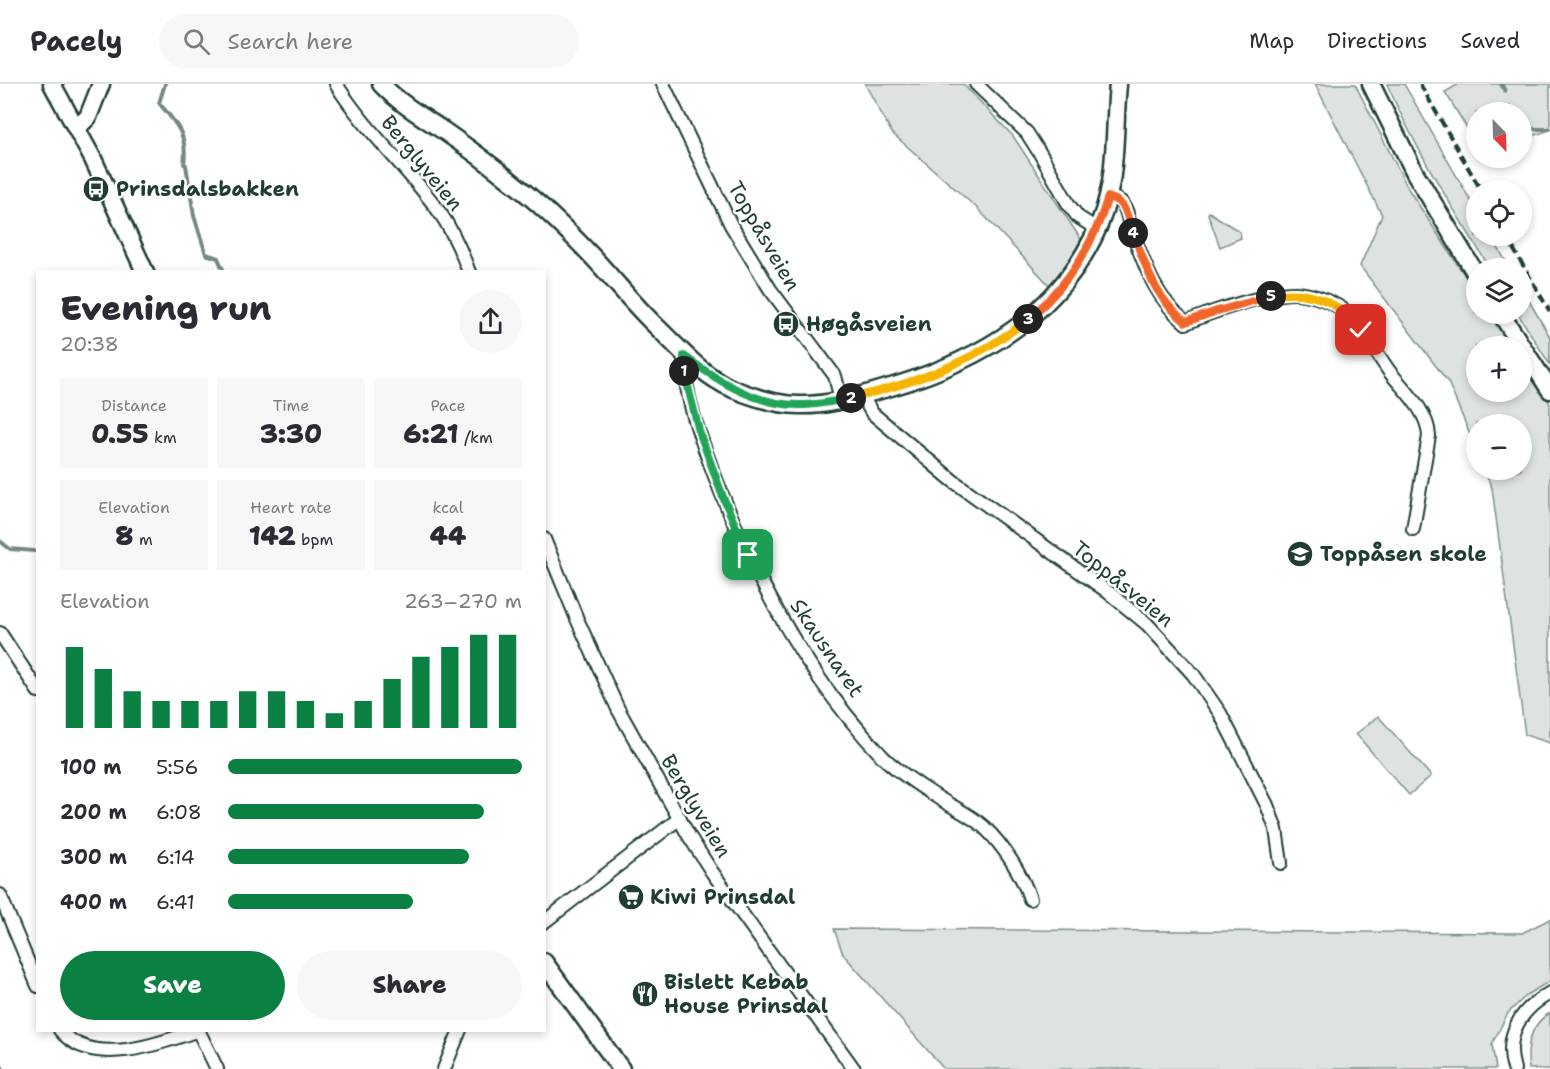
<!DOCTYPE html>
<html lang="en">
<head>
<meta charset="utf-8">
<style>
	body { margin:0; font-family:"Shantell Sans",sans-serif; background:#f7f7f7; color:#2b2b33; height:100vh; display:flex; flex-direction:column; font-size:22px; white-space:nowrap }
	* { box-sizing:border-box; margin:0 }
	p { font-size:20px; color:#7c7c81 }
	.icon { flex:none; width:33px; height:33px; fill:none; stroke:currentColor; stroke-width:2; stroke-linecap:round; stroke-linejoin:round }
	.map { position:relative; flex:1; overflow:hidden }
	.panel { position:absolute; left:36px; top:186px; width:510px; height:762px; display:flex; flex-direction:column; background:#fff; border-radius:0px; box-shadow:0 3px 9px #0003 }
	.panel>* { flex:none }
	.needle { width:39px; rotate:157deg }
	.tools { position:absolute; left:1466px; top:18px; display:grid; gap:12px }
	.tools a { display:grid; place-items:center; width:66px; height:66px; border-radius:50%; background:#fff; box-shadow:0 3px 9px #0003; font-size:30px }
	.pin { position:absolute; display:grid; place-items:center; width:51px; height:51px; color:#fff; margin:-26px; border-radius:12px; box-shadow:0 3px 9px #0006 }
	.km { position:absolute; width:30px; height:30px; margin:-15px; border-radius:50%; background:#222; color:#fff; font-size:16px; line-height:30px; text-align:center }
	.round { display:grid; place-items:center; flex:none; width:63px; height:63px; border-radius:32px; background:#f7f7f7 }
	.headline { display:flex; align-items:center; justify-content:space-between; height:102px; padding:0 24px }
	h1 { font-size:33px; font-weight:800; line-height:45px }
	.stats { display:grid; grid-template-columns:repeat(3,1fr); gap:9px; height:102px; padding:6px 24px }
	.stats div { display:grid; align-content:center; border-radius:0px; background:#f7f7f7; text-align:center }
	.stats b { font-size:26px; font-weight:800 }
	.stats small { font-size:16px; font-weight:400 }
	.stats p { font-size:16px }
	.chart { height:168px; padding:12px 24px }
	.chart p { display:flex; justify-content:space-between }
	.chart svg { width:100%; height:108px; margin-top:6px; stroke:#0b8043; stroke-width:6 }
	.primary-button { display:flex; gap:12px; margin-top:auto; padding:12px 24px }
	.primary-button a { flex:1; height:69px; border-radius:36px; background:#0b8043; color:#fff; font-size:24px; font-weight:800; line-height:69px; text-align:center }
	.primary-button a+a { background:#f7f7f7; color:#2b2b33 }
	ul { padding:0 24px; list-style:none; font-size:20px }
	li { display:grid; grid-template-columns:96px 72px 1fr; align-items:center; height:45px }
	li i { height:15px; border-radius:8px; background:#0b8043 }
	header { display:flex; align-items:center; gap:36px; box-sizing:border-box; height:84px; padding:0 30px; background:#fff; border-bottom:2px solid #e1e1e2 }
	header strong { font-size:28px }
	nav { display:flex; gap:33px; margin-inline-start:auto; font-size:21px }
	.search { width:420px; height:54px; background:#f7f7f7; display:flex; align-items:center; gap:15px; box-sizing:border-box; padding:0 21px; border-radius:33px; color:#7c7c81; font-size:22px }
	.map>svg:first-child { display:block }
	.green { fill:#dee3e2; stroke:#7e908b; stroke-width:1.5 }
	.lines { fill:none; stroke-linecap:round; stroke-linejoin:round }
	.stream { stroke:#758883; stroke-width:4 }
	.street-casing { stroke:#1f3d34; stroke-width:16 }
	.secondary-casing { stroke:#1f3d34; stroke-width:21 }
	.street { stroke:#fff; stroke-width:12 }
	.secondary { stroke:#fff; stroke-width:16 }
	.rail { stroke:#1f3d34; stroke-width:4; stroke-dasharray:9 4.5; stroke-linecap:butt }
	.split-1-casing { stroke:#fff; stroke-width:12 }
	.split-2-casing { stroke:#fff; stroke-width:12 }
	.split-3-casing { stroke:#fff; stroke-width:12 }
	.split-4-casing { stroke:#fff; stroke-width:12 }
	.split-5-casing { stroke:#fff; stroke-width:12 }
	.split-6-casing { stroke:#fff; stroke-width:12 }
	.split-1 { stroke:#22a559; stroke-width:8 }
	.split-2 { stroke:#22a559; stroke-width:8 }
	.split-3 { stroke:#f5b400; stroke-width:8 }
	.split-4 { stroke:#f0652b; stroke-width:8 }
	.split-5 { stroke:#f0652b; stroke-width:8 }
	.split-6 { stroke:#f5b400; stroke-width:8 }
	.labels { text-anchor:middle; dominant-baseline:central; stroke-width:5; stroke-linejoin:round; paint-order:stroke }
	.street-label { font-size:21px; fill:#1f3d34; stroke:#fff }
	.poi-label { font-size:21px; font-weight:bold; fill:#1f3d34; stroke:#fff; text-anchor:start }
</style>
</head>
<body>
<header>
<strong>Pacely</strong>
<div class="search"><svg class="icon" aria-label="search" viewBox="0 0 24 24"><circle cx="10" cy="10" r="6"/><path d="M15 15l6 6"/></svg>Search here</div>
<nav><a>Map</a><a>Directions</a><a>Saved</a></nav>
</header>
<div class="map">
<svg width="1550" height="985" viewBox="0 0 1550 985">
	<rect width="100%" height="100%" fill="#fff"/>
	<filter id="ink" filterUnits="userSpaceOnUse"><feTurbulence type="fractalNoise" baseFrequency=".0167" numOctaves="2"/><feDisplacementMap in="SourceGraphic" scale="12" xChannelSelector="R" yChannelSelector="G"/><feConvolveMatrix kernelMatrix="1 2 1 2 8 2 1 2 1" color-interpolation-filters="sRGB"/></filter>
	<g filter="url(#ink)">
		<!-- green -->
		<path class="green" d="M865,0H963L1013,52L1082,157L1051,203L978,125L892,49Z
			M1315,0H1355L1409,106L1476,209V230H1490L1513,262H1476V308H1521V274L1542,305L1550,320V659L1525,651L1492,404L1484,386H1521V340H1476V365L1448,298L1360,182L1382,131Z
			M1387,0H1404L1476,126V152H1491L1510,184H1490C1453,125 1415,65 1387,0Z
			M1459,0H1550V46L1521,56V28H1476V59L1445,8Z
			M1209,128L1240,148L1241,154L1220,163L1208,130Z
			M1521,203L1550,253V281L1518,230H1521Z
			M1378,632L1431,692L1409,711L1356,650Z
			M1550,835V897L1528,910L1508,929L1492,960L1496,985H944L843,870L834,845L1522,849Z
			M1550,929V985H1529C1526,963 1529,941 1550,929Z"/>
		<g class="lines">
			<!-- stream -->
			<path class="stream" d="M165,0L159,19C177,40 188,51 184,80L186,81L194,132L206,170L218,174L224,188
				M1501,0L1505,7
				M1510,23L1512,28
				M1521,42L1531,45H1550
				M0,457L10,465L34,467
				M0,980L3,985"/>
			<defs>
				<path id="street" d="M336,0C365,46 406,82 438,126C451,144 461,166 469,188
					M663,0L731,141L770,205L835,292L841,316
					M976,0L1027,49L1041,71L1069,121L1078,133L1097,145
					M1108,113C1112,114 1118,115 1121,118C1127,123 1128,136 1131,144C1145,181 1154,213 1186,239C1210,228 1270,208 1296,209C1313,210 1337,219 1350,231C1365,247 1376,269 1389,287C1404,306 1428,327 1429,352L1413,445
					M684,272C684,310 698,347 711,382C750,487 805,591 883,673C898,688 917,700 934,711C950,722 969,730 984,743C1003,761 1022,790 1030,815
					M862,312L872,329L952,396L1108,508L1147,540L1193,590L1220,629L1267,721L1276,745L1281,779
					M544,455L577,535L618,625L689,752L712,788L854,985
					M0,549L38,607
					M0,811L38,902
					M544,838L680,734
					M60,946C91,985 160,960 198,946
					M198,946L217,985
					M444,985L460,946
					M1514,985C1504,952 1520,925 1550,909"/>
				<path id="secondary" d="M52,0L93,75L145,188
					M381,0C399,19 423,33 444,47C467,63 490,80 512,98C539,119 565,144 589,169C612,193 632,219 656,242C681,266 701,291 733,305C753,313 778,321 799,321C825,322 852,314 877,307C965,283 1050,240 1093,154C1119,103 1113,55 1118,0
					M1371,0L1415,89L1476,190
					M77,44L88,33L101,0
					M1501,230L1550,306
					M544,878L621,985"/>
			</defs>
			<!-- street casing -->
			<use href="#street" class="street-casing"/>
			<!-- secondary casing -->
			<use href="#secondary" class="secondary-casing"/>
			<!-- street -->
			<use href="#street" class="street"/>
			<!-- secondary -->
			<use href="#secondary" class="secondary"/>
			<!-- rail -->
			<path class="rail" d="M1420,0L1481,106
				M1506,152L1550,228"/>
		</g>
	</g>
	<g class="lines" filter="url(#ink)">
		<defs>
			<path id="split-1" d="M684,287L699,347L723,413L748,471"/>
			<path id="split-2" d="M684,287V272C718,297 757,322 801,321C818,321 835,317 851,314"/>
			<path id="split-3" d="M851,314C914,300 978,276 1028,235"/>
			<path id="split-4" d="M1028,235C1067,203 1093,162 1108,113C1129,119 1125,131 1133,149"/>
			<path id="split-5" d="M1133,149C1148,186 1153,212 1186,238L1217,227L1271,212"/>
			<path id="split-6" d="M1271,212C1306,204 1340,217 1361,246"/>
		</defs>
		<!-- split-1 casing -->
		<use href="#split-1" class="split-1-casing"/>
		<!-- split-2 casing -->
		<use href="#split-2" class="split-2-casing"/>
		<!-- split-3 casing -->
		<use href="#split-3" class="split-3-casing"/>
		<!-- split-4 casing -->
		<use href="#split-4" class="split-4-casing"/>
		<!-- split-5 casing -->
		<use href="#split-5" class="split-5-casing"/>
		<!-- split-6 casing -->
		<use href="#split-6" class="split-6-casing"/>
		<!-- split-1 -->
		<use href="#split-1" class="split-1"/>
		<!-- split-2 -->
		<use href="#split-2" class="split-2"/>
		<!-- split-3 -->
		<use href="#split-3" class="split-3"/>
		<!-- split-4 -->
		<use href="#split-4" class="split-4"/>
		<!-- split-5 -->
		<use href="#split-5" class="split-5"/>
		<!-- split-6 -->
		<use href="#split-6" class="split-6"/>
	</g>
	<!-- icons -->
	<defs>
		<symbol id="bus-disc" viewBox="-11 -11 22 22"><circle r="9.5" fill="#1f3d34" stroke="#fff"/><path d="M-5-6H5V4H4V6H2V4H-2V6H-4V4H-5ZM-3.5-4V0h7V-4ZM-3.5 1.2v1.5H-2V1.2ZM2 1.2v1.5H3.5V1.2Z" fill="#fff"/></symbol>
		<symbol id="school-disc" viewBox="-11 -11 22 22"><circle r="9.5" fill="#1f3d34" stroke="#fff"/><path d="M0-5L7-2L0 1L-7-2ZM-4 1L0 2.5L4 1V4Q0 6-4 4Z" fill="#fff"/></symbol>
		<symbol id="supermarket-disc" viewBox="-11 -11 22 22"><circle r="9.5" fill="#1f3d34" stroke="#fff"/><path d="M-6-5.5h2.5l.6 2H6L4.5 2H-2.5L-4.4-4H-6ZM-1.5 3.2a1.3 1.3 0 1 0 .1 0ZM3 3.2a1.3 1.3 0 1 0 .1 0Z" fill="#fff"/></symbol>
		<symbol id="restaurant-disc" viewBox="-11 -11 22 22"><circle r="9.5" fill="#1f3d34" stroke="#fff"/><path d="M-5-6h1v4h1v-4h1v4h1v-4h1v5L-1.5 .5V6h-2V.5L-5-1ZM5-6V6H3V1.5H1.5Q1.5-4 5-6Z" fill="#fff"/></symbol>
	</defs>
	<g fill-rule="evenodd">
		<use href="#bus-disc" x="81" y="90" width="30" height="30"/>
		<use href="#bus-disc" x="771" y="225" width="30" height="30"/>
		<use href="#school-disc" x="1285" y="455" width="30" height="30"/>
		<use href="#supermarket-disc" x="616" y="798" width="30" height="30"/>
		<use href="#restaurant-disc" x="630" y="895" width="30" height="30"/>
	</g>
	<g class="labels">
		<!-- street labels -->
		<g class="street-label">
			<text transform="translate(422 79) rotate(51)">Berglyveien</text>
			<text transform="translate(764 152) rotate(60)">Toppåsveien</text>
			<text transform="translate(1123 500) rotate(39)">Toppåsveien</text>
			<text transform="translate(827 564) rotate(56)">Skausnaret</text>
			<text transform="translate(696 722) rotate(59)">Berglyveien</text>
		</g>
		<!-- poi labels -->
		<g class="poi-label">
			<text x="116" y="105">Prinsdalsbakken</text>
			<text x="806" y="240">Høgåsveien</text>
			<text x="1320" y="470">Toppåsen skole</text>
			<text x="650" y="813">Kiwi Prinsdal</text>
			<text x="664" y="898">Bislett Kebab<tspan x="664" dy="24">House Prinsdal</tspan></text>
		</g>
	</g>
</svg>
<div class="tools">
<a><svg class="needle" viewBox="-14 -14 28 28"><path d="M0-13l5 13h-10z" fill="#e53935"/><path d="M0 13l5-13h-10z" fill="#7c7c81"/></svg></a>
<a><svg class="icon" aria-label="locate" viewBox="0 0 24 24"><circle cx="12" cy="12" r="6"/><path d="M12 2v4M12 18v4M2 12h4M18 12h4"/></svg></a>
<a><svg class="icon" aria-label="layers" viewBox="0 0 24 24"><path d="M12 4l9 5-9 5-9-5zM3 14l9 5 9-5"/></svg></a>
<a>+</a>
<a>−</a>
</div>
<div class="pin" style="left:748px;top:471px;background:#1e9e55"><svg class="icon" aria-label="arrive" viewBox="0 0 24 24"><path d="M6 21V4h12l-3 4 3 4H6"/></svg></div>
<div class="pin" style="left:1361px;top:246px;background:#d93025"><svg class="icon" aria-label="check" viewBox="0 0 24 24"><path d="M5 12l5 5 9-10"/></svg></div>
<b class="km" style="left:684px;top:287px">1</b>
<b class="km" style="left:851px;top:314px">2</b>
<b class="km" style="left:1028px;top:235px">3</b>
<b class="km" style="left:1133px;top:149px">4</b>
<b class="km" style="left:1271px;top:212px">5</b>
<section class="panel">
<div class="headline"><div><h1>Evening run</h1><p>20:38</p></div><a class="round"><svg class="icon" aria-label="share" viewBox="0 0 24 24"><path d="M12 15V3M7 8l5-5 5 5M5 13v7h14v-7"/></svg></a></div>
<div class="stats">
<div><p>Distance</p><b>0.55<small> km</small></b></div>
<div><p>Time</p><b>3:30</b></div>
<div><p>Pace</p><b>6:21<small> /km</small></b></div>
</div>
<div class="stats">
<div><p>Elevation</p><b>8<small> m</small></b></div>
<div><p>Heart rate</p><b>142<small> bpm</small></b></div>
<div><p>kcal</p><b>44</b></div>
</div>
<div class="chart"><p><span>Elevation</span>263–270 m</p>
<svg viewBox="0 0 160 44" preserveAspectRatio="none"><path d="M5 44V11M15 44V20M25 44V29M35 44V33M45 44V33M55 44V33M65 44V29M75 44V29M85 44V33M95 44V38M105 44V33M115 44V24M125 44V15M135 44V11M145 44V6M155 44V6"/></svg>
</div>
<ul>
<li><b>100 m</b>5:56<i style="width:100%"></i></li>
<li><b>200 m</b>6:08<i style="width:87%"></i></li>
<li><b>300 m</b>6:14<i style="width:82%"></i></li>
<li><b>400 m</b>6:41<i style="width:63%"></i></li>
</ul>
<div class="primary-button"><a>Save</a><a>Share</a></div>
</section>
</div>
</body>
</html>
